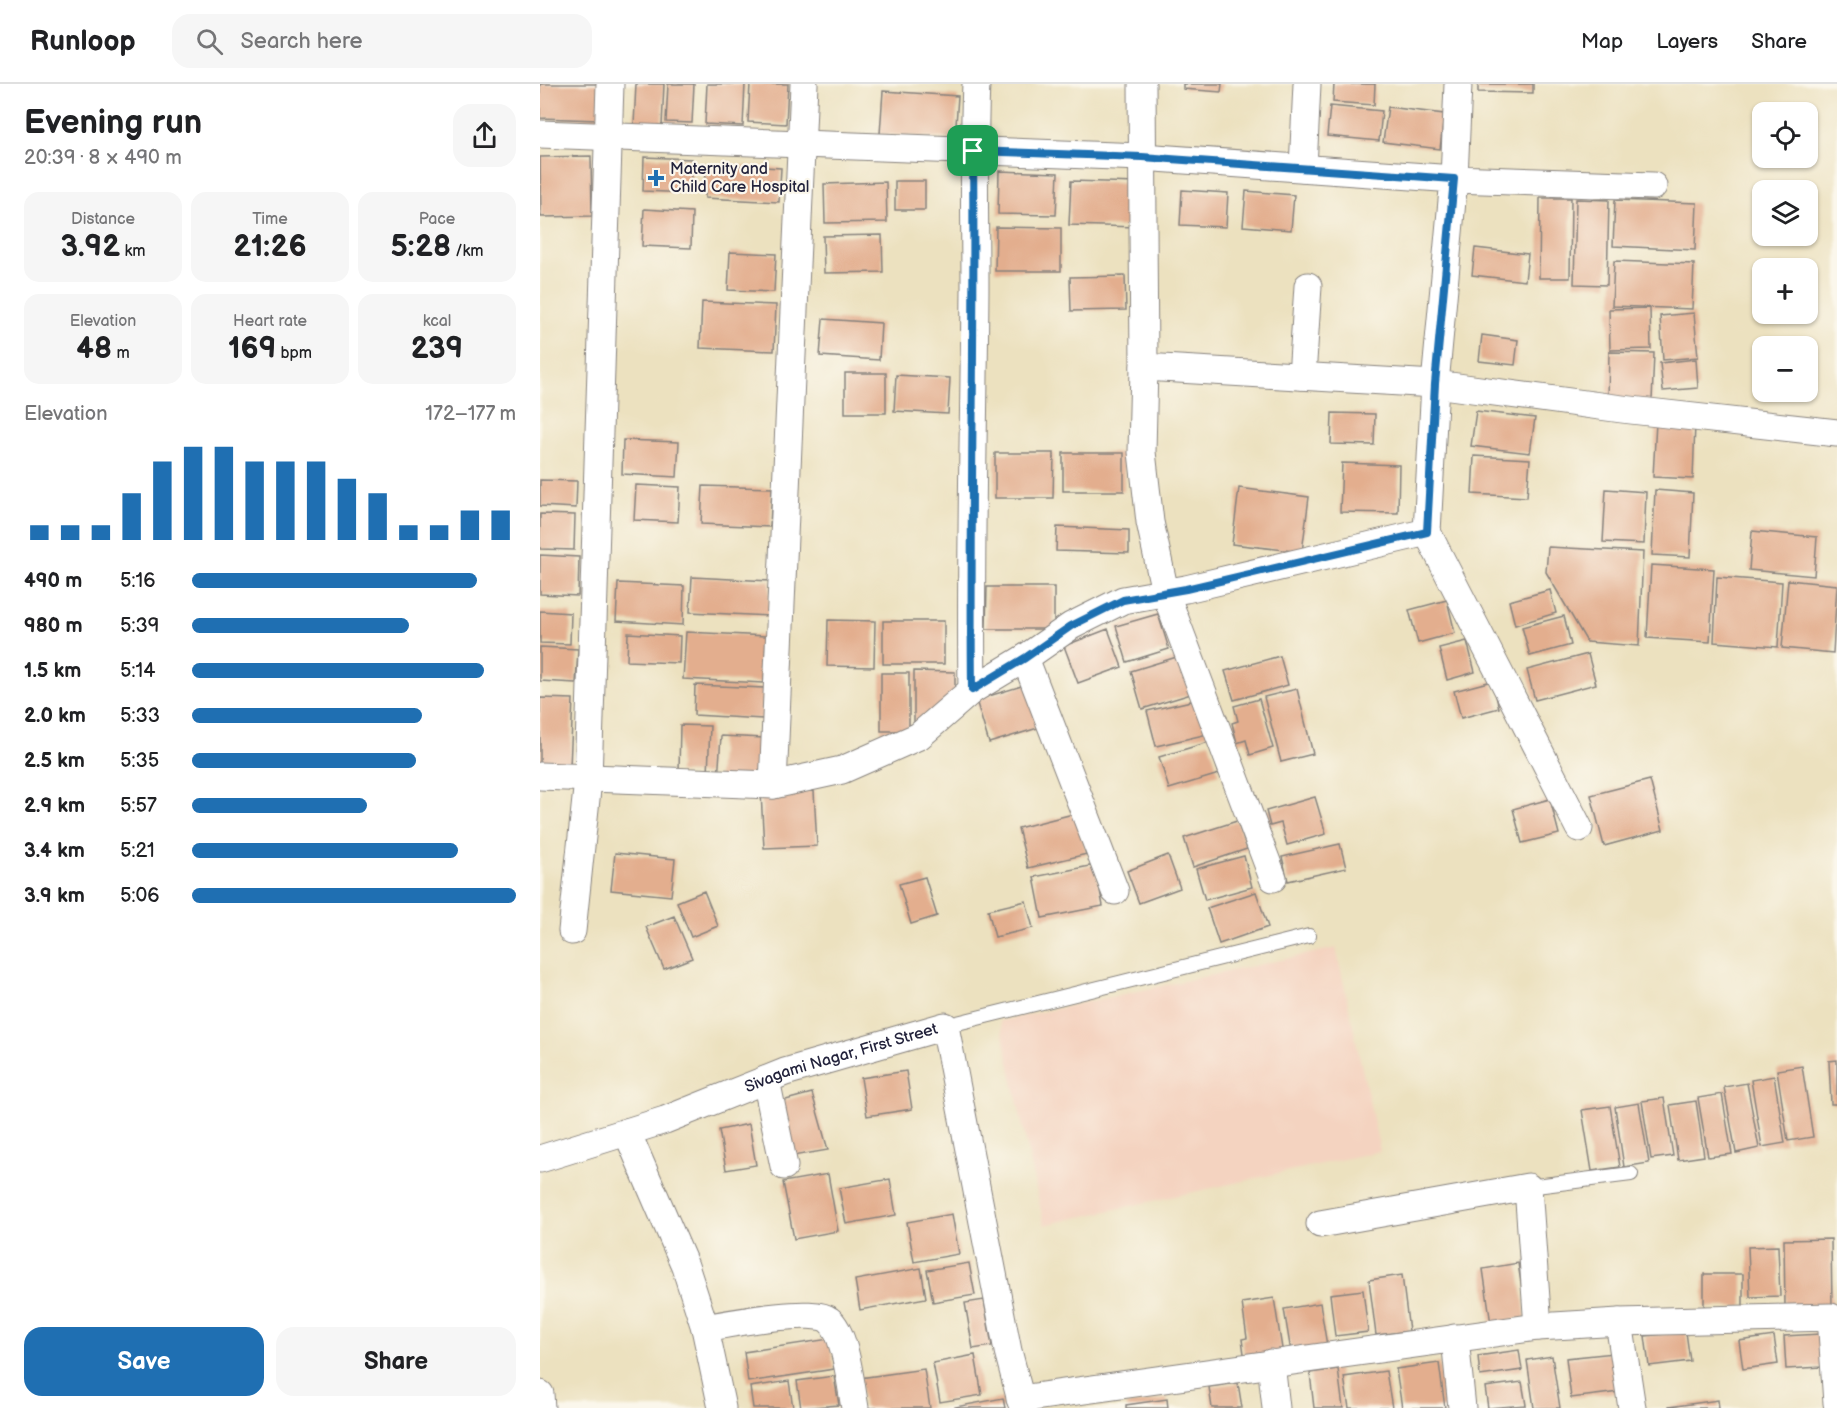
<!DOCTYPE html>
<html lang="en">
<head>
<meta charset="utf-8">
<style>
	body { margin:0; font-family:"Balsamiq Sans",sans-serif; background:#f6f6f6; color:#202124; height:100vh; display:flex; flex-direction:column; font-size:22px; white-space:nowrap }
	* { box-sizing:border-box; margin:0 }
	p { font-size:20px; color:#757577 }
	.icon { flex:none; width:33px; height:33px; fill:none; stroke:currentColor; stroke-width:2; stroke-linecap:round; stroke-linejoin:round }
	.map { position:relative; flex:1; overflow:hidden }
	.sheet { display:flex; flex-direction:column; background:#fff; width:540px }
	.sheet>* { flex:none }
	.fabs { position:absolute; left:1212px; top:18px; display:grid; gap:12px }
	.fabs a { display:grid; place-items:center; width:66px; height:66px; border-radius:12px; background:#fff; box-shadow:0 2px 4px #0004; font-size:30px }
	.pin { position:absolute; display:grid; place-items:center; width:51px; height:51px; color:#fff; margin:-26px; border-radius:12px; box-shadow:0 3px 9px #0006 }
	.round { display:grid; place-items:center; flex:none; width:63px; height:63px; border-radius:18px; background:#f6f6f6 }
	.summary { display:flex; align-items:center; justify-content:space-between; height:102px; padding:0 24px }
	h1 { font-size:33px; font-weight:600; line-height:45px }
	.stats { display:grid; grid-template-columns:repeat(3,1fr); gap:9px; height:102px; padding:6px 24px }
	.stats div { display:grid; align-content:center; border-radius:15px; background:#f6f6f6; text-align:center }
	.stats b { font-size:30px; font-weight:600 }
	.stats small { font-size:16px; font-weight:400 }
	.stats p { font-size:16px }
	.chart { height:168px; padding:12px 24px }
	.chart p { display:flex; justify-content:space-between }
	.chart svg { width:100%; height:108px; margin-top:6px; stroke:#1f6fb2; stroke-width:6 }
	.cta { display:flex; gap:12px; margin-top:auto; padding:12px 24px }
	.cta a { flex:1; height:69px; border-radius:18px; background:#1f6fb2; color:#fff; font-size:24px; font-weight:600; line-height:69px; text-align:center }
	.cta a+a { background:#f6f6f6; color:#202124 }
	ul { padding:0 24px; list-style:none; font-size:20px }
	li { display:grid; grid-template-columns:96px 72px 1fr; align-items:center; height:45px }
	li i { height:15px; border-radius:8px; background:#1f6fb2 }
	header { display:flex; align-items:center; gap:36px; box-sizing:border-box; height:84px; padding:0 30px; background:#fff; border-bottom:2px solid #e0e0e0 }
	header strong { font-size:28px }
	nav { display:flex; gap:33px; margin-inline-start:auto; font-size:21px }
	.search { width:420px; height:54px; background:#f6f6f6; display:flex; align-items:center; gap:15px; box-sizing:border-box; padding:0 21px; border-radius:18px; color:#757577; font-size:22px }
	main { display:flex; flex:1; min-height:0 }
	.map>svg:first-child { display:block }
	.built { fill:#f4d3c0 }
	.building { fill:#e3ae8e }
	.lines { fill:none; stroke-linecap:round; stroke-linejoin:round }
	.lane-casing { stroke:#87827d; stroke-width:16 }
	.street-casing { stroke:#87827d; stroke-width:29 }
	.lane { stroke:#fff; stroke-width:14 }
	.street { stroke:#fff; stroke-width:27 }
	.route-casing { stroke:#fff; stroke-width:12 }
	.route { stroke:#1f6fb2; stroke-width:8 }
	.poi-dot { fill:#1f6fb2; stroke:#fbf7ec; stroke-width:2 }
	.labels { text-anchor:middle; dominant-baseline:central; stroke-width:4.5; stroke-linejoin:round; paint-order:stroke }
	.poi-label { font-size:16px; fill:#22223b; stroke:#fbf7ec; text-anchor:start }
	.street-label { font-size:16px; fill:#22223b; stroke:#fbf7ec }
</style>
</head>
<body>
<header>
<strong>Runloop</strong>
<div class="search"><svg class="icon" aria-label="search" viewBox="0 0 24 24"><circle cx="10" cy="10" r="6"/><path d="M15 15l6 6"/></svg>Search here</div>
<nav><a>Map</a><a>Layers</a><a>Share</a></nav>
</header>
<main>
<section class="sheet">
<div class="summary"><div><h1>Evening run</h1><p>20:39 · 8 × 490 m</p></div><a class="round"><svg class="icon" aria-label="share" viewBox="0 0 24 24"><path d="M12 15V3M7 8l5-5 5 5M5 13v7h14v-7"/></svg></a></div>
<div class="stats">
<div><p>Distance</p><b>3.92<small> km</small></b></div>
<div><p>Time</p><b>21:26</b></div>
<div><p>Pace</p><b>5:28<small> /km</small></b></div>
</div>
<div class="stats">
<div><p>Elevation</p><b>48<small> m</small></b></div>
<div><p>Heart rate</p><b>169<small> bpm</small></b></div>
<div><p>kcal</p><b>239</b></div>
</div>
<div class="chart"><p><span>Elevation</span>172–177 m</p>
<svg viewBox="0 0 160 44" preserveAspectRatio="none"><path d="M5 44V38M15 44V38M25 44V38M35 44V25M45 44V12M55 44V6M65 44V6M75 44V12M85 44V12M95 44V12M105 44V19M115 44V25M125 44V38M135 44V38M145 44V32M155 44V32"/></svg>
</div>
<ul>
<li><b>490 m</b>5:16<i style="width:88%"></i></li>
<li><b>980 m</b>5:39<i style="width:67%"></i></li>
<li><b>1.5 km</b>5:14<i style="width:90%"></i></li>
<li><b>2.0 km</b>5:33<i style="width:71%"></i></li>
<li><b>2.5 km</b>5:35<i style="width:69%"></i></li>
<li><b>2.9 km</b>5:57<i style="width:54%"></i></li>
<li><b>3.4 km</b>5:21<i style="width:82%"></i></li>
<li><b>3.9 km</b>5:06<i style="width:100%"></i></li>
</ul>
<div class="cta"><a>Save</a><a>Share</a></div>
</section>
<div class="map">
<svg width="1297" height="1324" viewBox="0 0 1297 1324">
	<rect width="100%" height="100%" fill="#fbf7ec"/>
	<filter id="ink" filterUnits="userSpaceOnUse"><feTurbulence type="fractalNoise" baseFrequency=".0167" numOctaves="2"/><feDisplacementMap in="SourceGraphic" scale="12" xChannelSelector="R" yChannelSelector="G"/><feConvolveMatrix kernelMatrix="1 2 1 2 8 2 1 2 1" color-interpolation-filters="sRGB"/></filter>
	<filter id="wash" filterUnits="userSpaceOnUse"><feTurbulence type="fractalNoise" baseFrequency=".008" numOctaves="4" result="noise"/><feDisplacementMap in="SourceGraphic" scale="24" xChannelSelector="R" yChannelSelector="G"/><feGaussianBlur stdDeviation="1.35" result="paint"/><feColorMatrix in="noise" values="0 0 0 0 0 0 0 0 0 0 0 0 0 0 0 0 0 1.4 0 .05"/><feComposite in="paint" operator="in"/></filter>
	<g filter="url(#wash)">
		<rect width="100%" height="100%" fill="#ece1bf"/>
		<!-- built -->
		<path class="built" d="M796,864L840,1067L504,1141L460,937Z"/>
		<g id="blocks">
			<!-- building -->
			<path class="building" d="M0,0H60L59,36L0,34Z
				M96,0H124L122,42L94,41Z
				M128,0H154L152,39L126,38Z
				M167,0H205L203,42L165,40Z
				M210,0H248L246,40L208,38Z
				M643,0H682L681,8L643,5Z
				M794,0H835L834,21L793,18Z
				M938,0H993V9L938,8Z
				M343,7L418,12L415,55L340,50Z
				M790,22L842,27L839,57L787,52Z
				M848,23L904,30L900,65L843,58Z
				M51,72L52,132L1,133L0,73Z
				M104,73L152,75L150,109L103,107Z
				M166,80L241,84L239,118L165,114Z
				M459,87L518,89L516,131L458,130Z
				M355,97H385V126H355Z
				M531,97L598,99L597,143L529,141Z
				M346,98L347,138L285,139L284,100Z
				M642,106L688,109L686,143L640,141Z
				M706,107L754,111L751,146L703,142Z
				M1000,114H1031L1030,194H999Z
				M1036,115L1069,116L1067,201L1034,200Z
				M1075,116L1157,119L1155,166L1073,162Z
				M104,125L152,128L151,164L102,162Z
				M456,143L521,144V187H455Z
				M342,151L343,188L284,189L283,152Z
				M935,164L988,170L985,197L932,191Z
				M190,168L236,170L234,208L188,206Z
				M1074,177L1154,180L1152,225L1072,222Z
				M585,192L586,226L531,227L530,193Z
				M162,218L236,221L234,267L160,264Z
				M1110,224L1111,265L1070,266L1069,225Z
				M1154,229L1158,273L1123,276L1120,232Z
				M283,235L341,239L339,276L280,272Z
				M942,251L978,256L975,281L939,277Z
				M1069,268L1114,269L1112,317L1068,316Z
				M1156,275L1158,304L1123,307L1120,279Z
				M305,289H346V329H305Z
				M356,291L410,294L408,330L354,327Z
				M936,327L995,334L990,369L931,362Z
				M792,329L835,330L834,361L791,360Z
				M1116,338L1155,340L1153,395L1113,393Z
				M83,356L139,358L137,393L82,390Z
				M455,369H514L513,414H455Z
				M523,369H584V407H523Z
				M934,372L990,375L987,413L932,410Z
				M802,379L859,381L858,429L800,428Z
				M0,396L37,397L36,424L0,422Z
				M96,401L140,403L138,438L94,436Z
				M163,402L232,404L230,443L161,440Z
				M699,404L769,413L762,468L692,460Z
				M1066,405L1106,408L1104,460L1063,458Z
				M1115,406L1153,409L1150,473L1112,471Z
				M0,430L35,431L34,466L0,465Z
				M517,443L589,446V469L516,467Z
				M1212,447L1277,453L1274,492L1209,486Z
				M1008,463L1103,468L1099,562L1047,558L1006,488Z
				M0,471L39,473L38,512L0,510Z
				M1111,481L1174,485L1170,558L1107,554Z
				M152,493L230,497L229,532L150,528Z
				M1177,493L1242,498L1238,563L1174,558Z
				M1248,496L1297,501L1293,569L1242,564Z
				M78,499L144,502L143,541L76,537Z
				M447,503H514V545H446Z
				M1010,506L1016,529L975,541L969,517Z
				M907,516L915,549L878,559L869,526Z
				M0,527L31,529L30,560L0,559Z
				M618,530L629,565L587,578L576,542Z
				M1024,532L1031,561L990,572L982,543Z
				M288,536L335,537L334,583L287,582Z
				M343,537H404V580H343Z
				M568,545L582,583L538,599L524,562Z
				M146,548L226,552L224,599L143,595Z
				M88,549L140,552L139,579L87,577Z
				M927,557L935,588L907,596L899,564Z
				M0,563L38,565L36,599L0,597Z
				M1048,570L1056,600L995,616L987,586Z
				M640,572L651,610L602,625L591,587Z
				M740,572L748,601L694,616L685,587Z
				M374,587L415,588V613L382,638H374Z
				M341,589H369V647H341Z
				M952,597L959,624L921,634L914,607Z
				M488,600L501,643L449,659L436,616Z
				M155,601L224,604L223,635L154,631Z
				M757,605L773,670L741,678L724,613Z
				M0,614L33,615L30,683L0,681Z
				M660,615L668,650L616,662L607,627Z
				M719,615L733,664L710,671L706,656L697,659L692,639L698,637L694,622Z
				M140,641L170,642L168,690L139,688Z
				M181,652L224,654L223,697L178,696Z
				M669,658L679,690L629,705L619,673Z
				M1110,696L1123,746L1064,762L1051,711Z
				M274,707L277,762L224,764L221,709Z
				M775,713L786,750L747,761L741,739L730,742L726,727Z
				M1010,715L1019,750L982,759L973,725Z
				M537,729L547,770L488,784L478,744Z
				M697,737L707,765L653,783L644,754Z
				M800,760L806,784L748,797L742,773Z
				M75,769L135,775L131,812L71,806Z
				M628,771L640,804L599,819L587,787Z
				M704,772L712,803L665,816L656,785Z
				M555,781L563,822L502,834L494,793Z
				M385,793L397,832L371,840L359,800Z
				M164,807L178,842L151,853L137,818Z
				M716,808L728,843L679,860L667,824Z
				M486,817L493,844L455,853L448,826Z
				M134,832L152,874L124,885L106,843Z
				M1297,976V1020H1291L1289,977Z
				M1262,982L1273,1053L1248,1057L1237,986Z
				M366,987L372,1025L327,1032L321,994Z
				M1234,992L1245,1059L1222,1063L1211,996Z
				M1207,999L1219,1064L1196,1069L1184,1003Z
				M272,1009L288,1066L253,1072L242,1017Z
				M1182,1010L1192,1070L1168,1073L1158,1014Z
				M1124,1014L1133,1072L1111,1075L1102,1017Z
				M1156,1017L1164,1072L1138,1076L1130,1021Z
				M1099,1019L1109,1079L1084,1083L1075,1023Z
				M1070,1022L1080,1083L1052,1087L1042,1026Z
				M209,1040L216,1081L186,1086L179,1046Z
				M288,1090L298,1147L254,1155L243,1098Z
				M350,1095L356,1131L306,1140L299,1104Z
				M412,1130L419,1170L374,1178L367,1138Z
				M1291,1155L1292,1222L1245,1223L1244,1156Z
				M1238,1162L1240,1212L1210,1213L1208,1163Z
				M429,1179L435,1211L393,1218L387,1186Z
				M978,1179L986,1234L951,1240L943,1185Z
				M381,1184L386,1214L320,1226L315,1196Z
				M1164,1190H1203V1223H1164Z
				M862,1191L869,1247L836,1251L829,1196Z
				M823,1206L828,1248L795,1252L790,1210Z
				M734,1214L743,1271L705,1277L702,1255L707,1254L702,1219Z
				M444,1216L452,1262L433,1265L425,1219Z
				M780,1219L788,1268L752,1274L744,1225Z
				M1146,1248L1150,1277L1109,1282L1105,1252Z
				M1280,1250L1282,1283L1246,1285L1244,1252Z
				M1234,1252L1238,1280L1203,1285L1199,1257Z
				M289,1255L294,1285L208,1298L204,1268Z
				M979,1266L982,1286L940,1292L938,1272Z
				M1074,1269L1079,1308L1031,1314L1026,1274Z
				M435,1271L442,1311L400,1318L393,1279Z
				M1012,1272L1020,1324H994L987,1276Z
				M899,1279L905,1324H862L856,1285Z
				M384,1285L390,1324H324L320,1294Z
				M798,1285L803,1324H774L770,1289Z
				M846,1287L852,1324H809L804,1293Z
				M294,1292L299,1321L261,1324L257,1297Z
				M249,1297L253,1324H213L210,1303Z
				M982,1298L986,1321L948,1324L945,1303Z
				M698,1299L702,1324H672L669,1303Z
				M463,1314L465,1324H415V1323Z
				M627,1315L628,1324H586V1321Z
				M1178,1316L1179,1324H1129V1323Z"/>
		</g>
	</g>
	<g filter="url(#ink)">
		<use href="#blocks" fill-opacity="0" stroke="#87827d" stroke-width="1.5"/>
		<g class="lines">
			<defs>
				<path id="lane" d="M405,942L769,852
					M988,1103L1091,1090"/>
				<g id="street">
					<path d="M918,0L914,95L1113,102"/>
					<path d="M0,50L602,73L914,95L895,300L1082,325L1297,349"/>
					<path d="M763,84L767,0"/>
					<path d="M604,283L602,368L610,438L625,508L733,794"/>
					<path d="M762,292L768,202"/>
					<path d="M887,448L1039,744"/>
					<path d="M485,574L575,807"/>
					<path d="M432,606C430,472 434,339 435,205C435,136 433,69 436,0"/>
					<path d="M0,692L233,701L302,686L379,652L432,606L485,574L531,542L583,516L646,505L887,448L895,300L604,283L602,0"/>
					<path d="M233,701L264,0"/>
					<path d="M32,847L48,696L70,0"/>
					<path d="M226,996L244,1082"/>
					<path d="M87,1048L145,1182L165,1244L182,1324"/>
					<path id="s1" d="M0,1075L125,1036L245,988L405,942L468,1267L483,1324"/>
					<path d="M780,1140L988,1103L998,1243"/>
					<path d="M1079,1238L1092,1324"/>
					<path d="M165,1244C188,1240 273,1223 289,1236C306,1249 311,1303 315,1324"/>
					<path d="M915,1254L922,1324"/>
					<path d="M731,1279L736,1324"/>
					<path d="M0,1310L1,1324"/>
					<path d="M480,1315L998,1243L1079,1238L1291,1233L1297,1319"/>
				</g>
			</defs>
			<!-- lane casing -->
			<use href="#lane" class="lane-casing"/>
			<!-- street casing -->
			<use href="#street" class="street-casing"/>
			<!-- lane -->
			<use href="#lane" class="lane"/>
			<!-- street -->
			<use href="#street" class="street"/>
		</g>
	</g>
	<g class="lines" filter="url(#ink)">
		<defs>
			<path id="route" d="M433,67L602,73L914,95L895,300L887,448L646,505L583,516L531,542L485,574L432,606C430,426 435,247 433,67Z"/>
		</defs>
		<!-- route casing -->
		<use href="#route" class="route-casing"/>
		<!-- route -->
		<use href="#route" class="route"/>
	</g>
	<!-- markers -->
	<path class="poi-dot" d="M113 85h6v6h6v6h-6v6h-6v-6h-6v-6h6z"/>
	<g class="labels">
		<!-- poi labels -->
		<g class="poi-label">
			<text x="130" y="85">Maternity and<tspan x="130" dy="18">Child Care Hospital</tspan></text>
		</g>
		<!-- street labels -->
		<g class="street-label">
			<text stroke="none"><textPath href="#s1" startOffset="318">Sivagami Nagar, First Street</textPath></text>
		</g>
	</g>
</svg>
<div class="fabs">
<a><svg class="icon" aria-label="locate" viewBox="0 0 24 24"><circle cx="12" cy="12" r="6"/><path d="M12 2v4M12 18v4M2 12h4M18 12h4"/></svg></a>
<a><svg class="icon" aria-label="layers" viewBox="0 0 24 24"><path d="M12 4l9 5-9 5-9-5zM3 14l9 5 9-5"/></svg></a>
<a>+</a>
<a>−</a>
</div>
<div class="pin" style="left:433px;top:67px;background:#1e9e55"><svg class="icon" aria-label="arrive" viewBox="0 0 24 24"><path d="M6 21V4h12l-3 4 3 4H6"/></svg></div>
</div>
</main>
</body>
</html>
